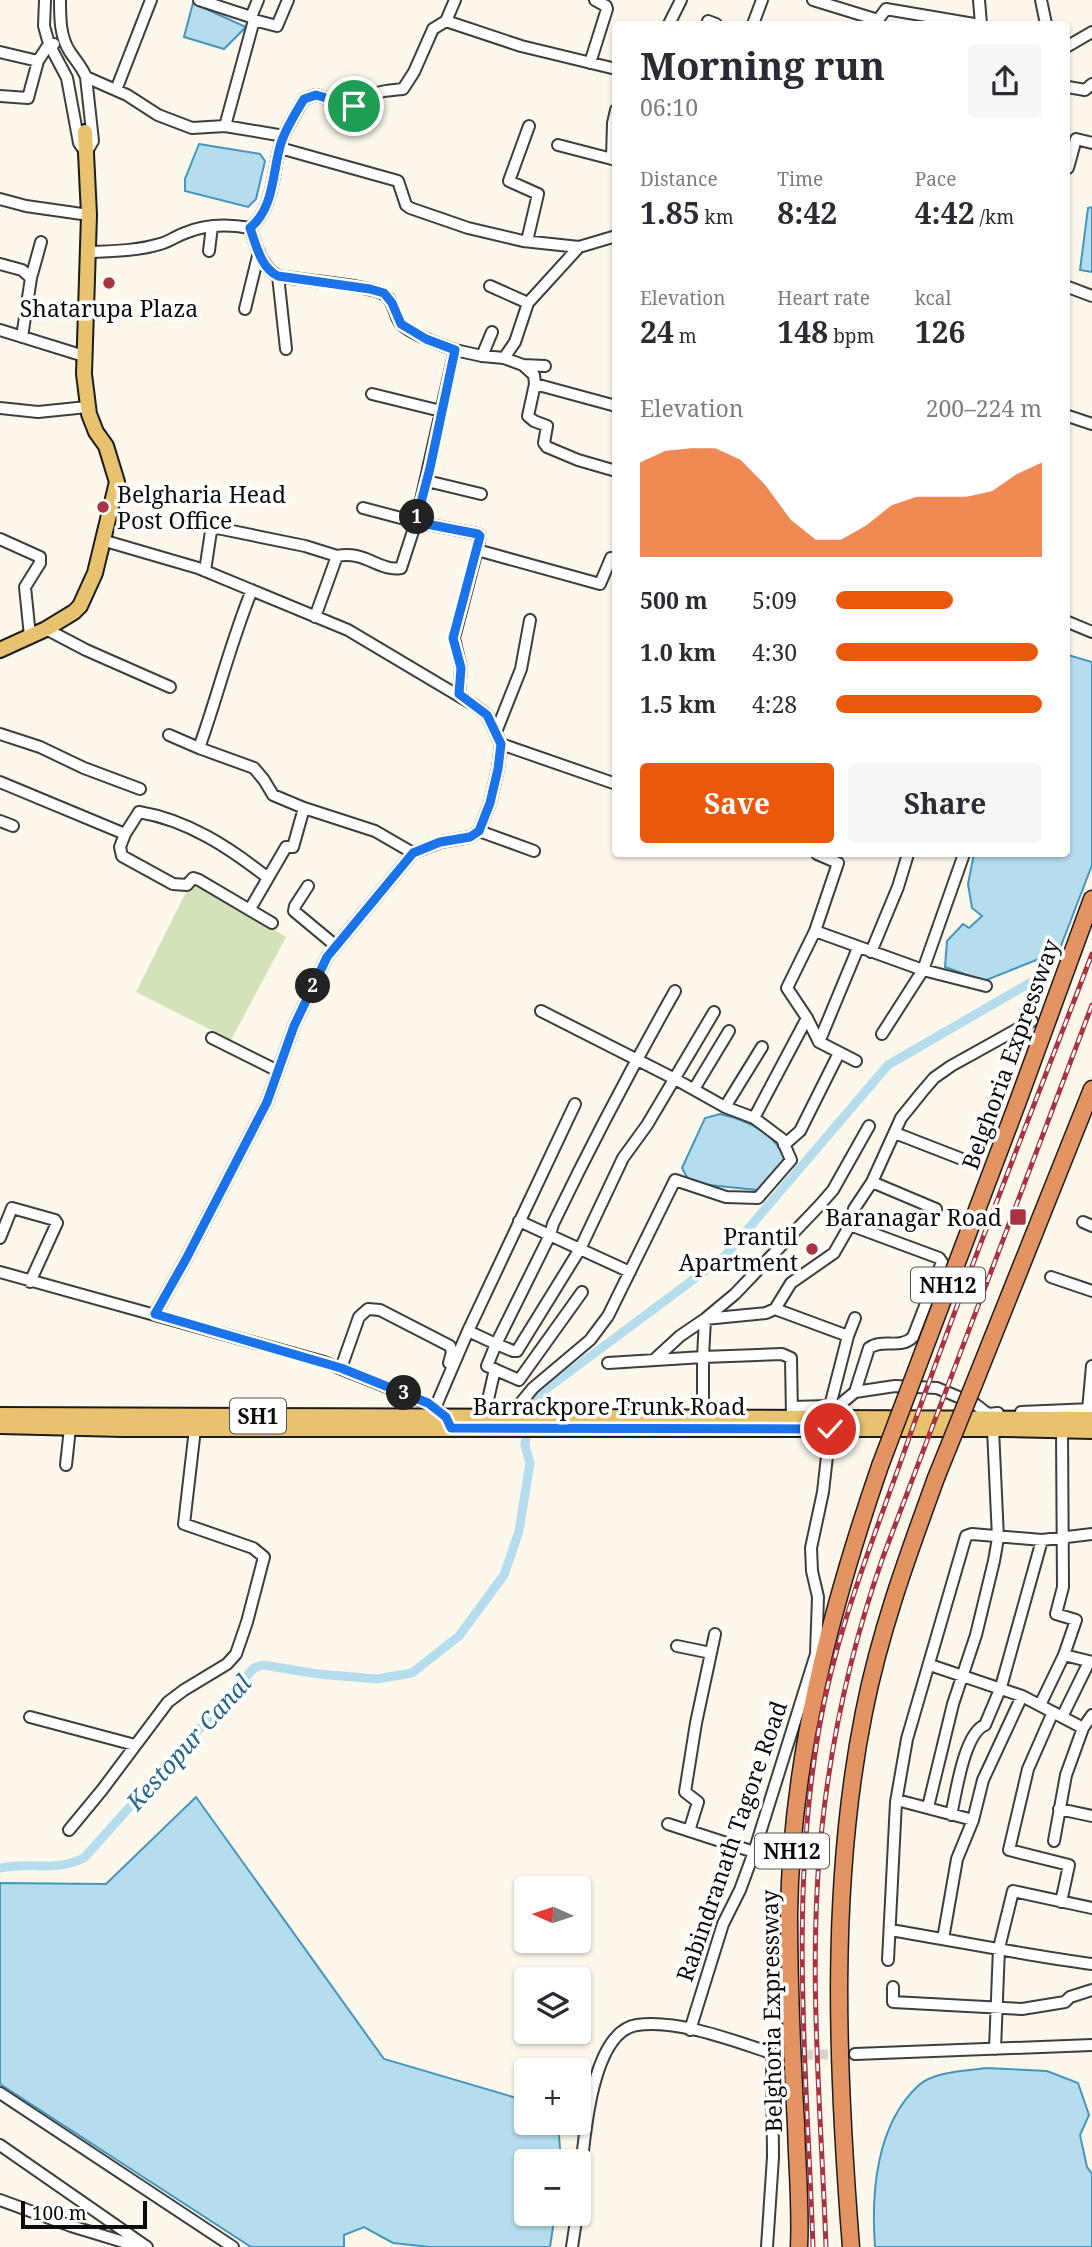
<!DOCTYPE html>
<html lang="en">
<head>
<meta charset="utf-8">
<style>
	body { margin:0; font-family:"Noto Serif",serif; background:#f7f7f7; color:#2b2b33; height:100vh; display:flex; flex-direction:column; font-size:26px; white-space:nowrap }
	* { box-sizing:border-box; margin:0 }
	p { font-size:23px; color:#7c7c81 }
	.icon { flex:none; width:38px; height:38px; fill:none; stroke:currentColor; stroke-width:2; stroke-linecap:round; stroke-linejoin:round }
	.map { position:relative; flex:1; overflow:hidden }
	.sheet { position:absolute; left:612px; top:21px; width:458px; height:836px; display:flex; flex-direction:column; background:#fff; border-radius:7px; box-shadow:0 2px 5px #0004 }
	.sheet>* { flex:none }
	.needle { width:46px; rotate:273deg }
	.fabs { position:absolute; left:514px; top:1876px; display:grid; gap:14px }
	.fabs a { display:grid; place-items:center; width:77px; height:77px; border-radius:7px; background:#fff; box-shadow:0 2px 5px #0004; font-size:35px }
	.scale { position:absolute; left:21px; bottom:18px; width:126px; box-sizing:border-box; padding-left:7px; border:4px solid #0b0b0b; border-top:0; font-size:19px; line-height:24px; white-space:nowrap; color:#0b0b0b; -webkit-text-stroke:5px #fff; paint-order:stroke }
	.pin { position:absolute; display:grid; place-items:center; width:60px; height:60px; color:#fff; margin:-30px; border:4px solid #fff; border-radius:50%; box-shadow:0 2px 7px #0007 }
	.km { position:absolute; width:35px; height:35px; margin:-18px; border-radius:50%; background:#222; color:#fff; font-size:19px; line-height:35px; text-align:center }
	.round { display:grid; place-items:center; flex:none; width:74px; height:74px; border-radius:7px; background:#f7f7f7 }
	.overview { display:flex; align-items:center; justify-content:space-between; height:119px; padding:0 28px }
	h1 { font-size:38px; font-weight:700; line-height:52px }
	.figures { display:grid; grid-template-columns:repeat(3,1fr); gap:10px; height:119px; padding:7px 28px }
	.figures div { display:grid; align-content:center }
	.figures b { font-size:30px; font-weight:700 }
	.figures small { font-size:19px; font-weight:400 }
	.figures p { font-size:19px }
	.chart { height:196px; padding:14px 28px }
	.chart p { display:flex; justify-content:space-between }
	.chart svg { width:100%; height:126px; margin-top:7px; fill:#ea580c; opacity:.7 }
	.cta { display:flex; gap:14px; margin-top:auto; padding:14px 28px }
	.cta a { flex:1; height:80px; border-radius:7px; background:#ea580c; color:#fff; font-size:28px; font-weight:700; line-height:80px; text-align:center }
	.cta a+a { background:#f7f7f7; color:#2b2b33 }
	ul { padding:0 28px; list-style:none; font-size:23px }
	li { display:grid; grid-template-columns:112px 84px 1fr; align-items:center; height:52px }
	li i { height:18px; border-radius:9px; background:#ea580c }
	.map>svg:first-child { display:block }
	.green { fill:#d2e3b9 }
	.water { fill:#b5ddee; stroke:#4496bd; stroke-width:2 }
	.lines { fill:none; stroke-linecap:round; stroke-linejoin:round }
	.canal { stroke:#b5ddee; stroke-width:9 }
	.minor-tunnel { stroke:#d9d4c9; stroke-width:10; stroke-dasharray:10 5; stroke-linecap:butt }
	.minor-casing { stroke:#3e3e3e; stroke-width:14 }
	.major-casing { stroke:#1c1c1c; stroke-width:18 }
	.highway-casing { stroke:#1c1c1c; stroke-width:19 }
	.minor { stroke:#fff; stroke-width:10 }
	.major { stroke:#e9c26f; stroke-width:14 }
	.highway { stroke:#e49462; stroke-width:16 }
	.rail-casing { stroke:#aa3342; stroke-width:5 }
	.rail { stroke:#fff; stroke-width:2.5; stroke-dasharray:8; stroke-linecap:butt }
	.highway-bridge-casing { stroke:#1c1c1c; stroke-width:19; stroke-linecap:butt }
	.highway-bridge { stroke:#e49462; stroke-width:16 }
	.route-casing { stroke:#fff; stroke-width:14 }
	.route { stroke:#1a73e8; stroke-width:9 }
	.poi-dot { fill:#aa3342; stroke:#fff; stroke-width:2.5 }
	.labels { text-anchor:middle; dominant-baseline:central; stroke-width:7; stroke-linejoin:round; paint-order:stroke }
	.shield { fill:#fff; stroke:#545454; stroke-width:2 }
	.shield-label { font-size:21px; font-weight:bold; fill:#0b0b0b }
	.poi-label { font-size:23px; fill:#0b0b0b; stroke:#fff; text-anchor:end }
	.street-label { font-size:23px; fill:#0b0b0b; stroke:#fff }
	.water-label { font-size:24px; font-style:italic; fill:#23678d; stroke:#fff }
</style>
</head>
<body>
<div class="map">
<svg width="1092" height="2247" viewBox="0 0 1092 2247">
	<rect width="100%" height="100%" fill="#fdf8eb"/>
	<!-- green -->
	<path class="green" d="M194,882L286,937L231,1040L136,992L184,896Z"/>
	<!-- water -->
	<path class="water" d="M193,3L246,27L224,49L184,37Z
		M199,144L260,154L265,161L256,199L248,207L185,191V179Z
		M1092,207V272L1080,270L1088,208Z
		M1068,655L1092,662V865L1059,951L984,981L945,967L947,941L963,924L969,928L982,916L972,908L968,884L974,854H1068Z
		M720,1114C748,1120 777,1134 787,1163L771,1183L757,1190L690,1183L682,1168L705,1118Z
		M196,1797L384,2059L527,2101V2123H558L561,2161H527V2214H555L550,2247H430L393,2243L364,2227L344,2235V2247H251L0,2084V1883L106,1884Z
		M986,2068L1047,2071L1078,2083L1089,2115L1080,2135L1087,2167L1092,2174V2247H875C871,2193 876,2124 919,2085C935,2071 966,2071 986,2068Z"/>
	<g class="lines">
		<!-- canal -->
		<path class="canal" d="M0,1868C31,1861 52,1873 84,1858L254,1668L263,1665L318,1674L377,1679L412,1673L459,1636L504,1575L519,1531L530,1463L525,1446L529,1406L545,1390L725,1256L888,1065L1047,973"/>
		<!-- minor-tunnel -->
		<path class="minor-tunnel" d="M788,2055L855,2054"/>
		<defs>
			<path id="minor" d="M45,0L44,26L49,44H54
				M199,0L251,17L254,20
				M813,0L878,20L886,9L974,24
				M979,0L981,24
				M1041,0L1046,24
				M251,17L258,0
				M446,21L521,46L616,69
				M446,21L455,0
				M708,21L716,24
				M669,24L681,0
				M753,24L762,0
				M1068,46L1092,32
				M0,52L38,61
				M590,63L607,9L606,6L595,0
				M86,77L127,95L158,115L192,128L225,126L284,136
				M1068,87L1085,90L1092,84
				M116,90L151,0
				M0,96L28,98L38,61L49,44L67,78L79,143L86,153L93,141L86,77C82,67 76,61 70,52C60,37 60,18 60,0
				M225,126L254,20L277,26L288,0
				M558,145L612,159L616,157
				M280,148L398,181L406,205L410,208L468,228L523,241L579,247L616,236
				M612,159L613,123L616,110
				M1068,168L1076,139L1092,143
				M0,199L26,206L89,215
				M250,228C256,245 261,267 278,276C299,280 373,285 385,295C395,302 394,316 401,324C410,334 442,345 455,350L416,522L478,534L480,536L477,550L600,584L611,558H616
				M250,228C275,207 272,172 281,143C286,128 296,113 304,99L316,95L354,106H362C373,90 384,91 403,89L414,72L433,29L446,21
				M527,241L538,194L509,181L529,126
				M209,251L212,226
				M89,252C113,251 137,251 160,244C169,242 176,236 185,233C206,224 228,224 250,228
				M0,264L22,270L31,278
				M278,276L286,349
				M490,286L528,303
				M1068,287L1092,296
				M245,309L259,252
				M0,330L84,356
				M22,337L31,278L41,242
				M455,350L482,356L504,358L515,342L528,303L579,247
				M482,356L492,332
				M504,358L523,365L534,375L535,384L528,416L534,421L547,426L544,443L547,447L578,460L616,471
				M523,365L545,366
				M535,384L616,406
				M372,394L441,411
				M0,408L38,412L87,407
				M1068,416L1092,424
				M427,481L481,494
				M0,539L40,557V563L25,587L30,636
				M102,540L198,568L348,630L474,705L487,715L501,744L498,769L490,803L479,831L470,837L441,842L413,853L327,957L294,1026L267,1102L186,1259L155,1314
				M337,556C365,550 379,572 401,568L416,522L363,508
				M205,571L211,531L217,528L305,546L337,556L315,617
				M252,590C231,641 218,695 199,748L254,768L264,780L273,795L304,808L375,831L413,853
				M1068,622L1092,632
				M46,629L86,650L170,687
				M459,694L461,668L454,638L477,550
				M496,732L521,669L530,620
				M0,734L40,747L84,768L140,789
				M169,735L199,748
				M501,744L616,784
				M0,782L125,834L120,847L122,856L173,884L187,885L193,878L199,880L272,923
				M0,821L13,826
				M479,831L534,851
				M125,834L139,812C188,820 230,848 268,878L250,909
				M817,854L838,863L815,931L923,970L882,1034
				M964,854L923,970L986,986
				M268,878L286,847H293L304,808
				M308,886L295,906L294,911L336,946
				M815,931L787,988L807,1018L819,1042
				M871,952L898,887L908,854
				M541,1011L675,1079L725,1107L754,1118
				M212,1038L278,1071
				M856,1061L819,1042L858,948
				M694,1089L729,1031
				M725,1107L762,1047
				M895,1133L967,1161
				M784,1145L800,1131L839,1053
				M872,1182L936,1209
				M519,1221L630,1272
				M1083,1222L1092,1226
				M850,1225L939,1258L942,1262L913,1337C900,1350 883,1338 869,1348L855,1392
				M0,1238L12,1208L55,1220L57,1223L30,1282
				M0,1272L324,1362L427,1403L440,1412
				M1051,1277L1092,1291
				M582,1292L519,1380L487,1366L496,1344L513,1351H517L580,1249L623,1158L647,1125L714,1012
				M775,1309L848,1336L830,1406L792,1407
				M468,1331L575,1104
				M848,1336L855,1318
				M655,1359L680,1336L705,1319L735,1294L819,1206L833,1190L869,1126
				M608,1363L703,1357V1417
				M341,1368L359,1317L368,1309L380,1310L450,1346L452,1352L449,1363
				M435,1408L468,1331L496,1344L550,1235L553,1224C591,1145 632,1067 675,991
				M1088,1410L1092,1366
				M1021,1412L1092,1409
				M510,1416L533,1388L590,1340L608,1316L675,1180L726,1197L758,1198L791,1160L782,1139L754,1118L807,1018
				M484,1417L495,1369
				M792,1417L791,1358L782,1354L703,1357L705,1319L766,1313L775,1309L791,1283L834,1253L850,1225L854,1209L872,1182L901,1118L922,1092L934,1078L951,1066L1032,1021
				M825,1421V1417L855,1392L895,1386L937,1388L975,1404L988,1414L998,1413
				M66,1465L70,1428
				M677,1646L711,1653
				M1064,1655L1092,1662
				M930,1665L1022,1696L1083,1728L1092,1715
				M1040,1705L1064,1655L1076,1620L1056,1614L1063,1587L1062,1430
				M1053,1712L1028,1769L1009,1850L1069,1865L1061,1902
				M30,1717L135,1745
				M1062,1717L1089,1662
				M897,1800L973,1820L983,1780L1022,1696
				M928,1807L953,1704L976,1635L994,1561L998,1538L993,1429
				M1059,1809L1092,1816
				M951,1815C956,1794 964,1733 985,1725L1001,1687L1042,1540
				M668,1824L754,1852
				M69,1830L102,1790L168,1702L184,1690L227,1664L236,1654L247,1622L264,1557L253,1548L184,1524L195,1429
				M689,1831L698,1802L685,1792L696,1723L715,1634
				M1054,1841L1066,1775L1083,1728
				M890,1930C957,1941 1024,1955 1092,1964
				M943,1939L957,1859L973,1820
				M888,1960L896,1802L907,1739L966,1536L972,1534L1042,1540L1092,1534
				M893,1987V2002L1022,2009L1065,2002L1070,1997L1092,1990
				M690,2030L723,1924L740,1890L754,1852L816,1654L818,1597L812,1571L811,1548L823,1492L830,1429
				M995,2049L999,1948L1013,1891L1092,1908
				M855,2054L1092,2045
				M0,2093L233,2247
				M0,2145L147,2247
				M579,2192C583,2154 588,2032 637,2025C679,2019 737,2042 777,2055
				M0,2200L71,2226L140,2247
				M572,2247L577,2214
				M767,2247L773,2157L772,2054"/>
			<path id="major" d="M0,650L46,629L74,612L80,606L95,573L117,482L106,446L96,432L89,414L84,374L89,215L85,132
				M0,1415L1092,1419
				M0,1426L123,1429H1003L1092,1431"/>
			<path id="highway" d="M1017,1104L1092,899
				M974,1384L1092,1089
				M799,2247C801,2207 797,2166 796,2125C792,2055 789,1985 789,1914C791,1760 830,1611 880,1466
				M851,2247C837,2070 829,1887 864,1712C880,1631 908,1555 936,1478"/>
		</defs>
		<!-- minor casing -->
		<use href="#minor" class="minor-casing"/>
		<!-- major casing -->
		<use href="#major" class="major-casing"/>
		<!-- highway casing -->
		<use href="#highway" class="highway-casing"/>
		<!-- minor -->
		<use href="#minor" class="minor"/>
		<!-- major -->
		<use href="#major" class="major"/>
		<!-- highway -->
		<use href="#highway" class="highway"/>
		<defs>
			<path id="rail" d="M813,2247C807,2075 789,1900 819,1729C835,1635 870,1548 902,1458C961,1289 1028,1122 1092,954
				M826,2247C821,2108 807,1966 822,1827C832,1734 852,1645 883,1557L1092,1005"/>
		</defs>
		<!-- rail casing -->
		<use href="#rail" class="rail-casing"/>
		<!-- rail -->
		<use href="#rail" class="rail"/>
		<defs>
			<path id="highway-bridge" d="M880,1466L1017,1104
				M936,1478L974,1384"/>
		</defs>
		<!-- highway-bridge casing -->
		<use href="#highway-bridge" class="highway-bridge-casing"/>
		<!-- highway-bridge -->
		<use href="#highway-bridge" class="highway-bridge"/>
	</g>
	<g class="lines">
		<defs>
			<path id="route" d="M354,106L316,95L304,99C296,112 286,128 281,143C272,172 275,207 250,228C256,245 261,268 278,276L370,289L384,293L392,303L401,324L426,339L455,350L430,468L416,522L478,534L480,536L453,638L461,668L459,694L487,715L501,744L498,769L490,803L479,831L470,837L440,842L413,853L327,957L294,1026L267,1102L186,1259L155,1314L341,1368L428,1403L446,1417L451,1428L830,1429"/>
		</defs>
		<!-- route casing -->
		<use href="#route" class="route-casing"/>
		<!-- route -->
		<use href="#route" class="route"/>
	</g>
	<!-- markers -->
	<g class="poi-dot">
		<circle cx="109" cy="283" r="7"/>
		<circle cx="103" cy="507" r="7"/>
		<rect x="1009" y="1208" width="18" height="18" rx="3.5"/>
		<circle cx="812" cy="1249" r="7"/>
	</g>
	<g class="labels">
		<!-- shield labels -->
		<g class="shield">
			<rect x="911" y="1267.5" width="74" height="35" rx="5"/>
			<rect x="230" y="1398.5" width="56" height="35" rx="5"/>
			<rect x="755" y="1833.5" width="74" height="35" rx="5"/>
		</g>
		<g class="shield-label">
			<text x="948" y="1285">NH12</text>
			<text x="258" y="1416">SH1</text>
			<text x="792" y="1851">NH12</text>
		</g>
		<!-- poi labels -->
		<g class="poi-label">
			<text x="109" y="308" text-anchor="middle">Shatarupa Plaza</text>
			<text x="117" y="494" text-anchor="start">Belgharia Head<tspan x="117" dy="26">Post Office</tspan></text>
			<text x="1002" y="1217">Baranagar Road</text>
			<text x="798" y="1236">Prantil<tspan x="798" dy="26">Apartment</tspan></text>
		</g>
		<!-- street labels -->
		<g class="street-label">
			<text transform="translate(1010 1054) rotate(-70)">Belghoria Expressway</text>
			<text x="609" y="1406">Barrackpore Trunk Road</text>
			<text transform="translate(731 1841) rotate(-71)">Rabindranath Tagore Road</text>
			<text transform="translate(771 2011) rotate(-91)">Belghoria Expressway</text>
		</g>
		<!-- water labels -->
		<g class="water-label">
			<text transform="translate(188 1742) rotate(-48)">Kestopur Canal</text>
		</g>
	</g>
</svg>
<div class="fabs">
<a><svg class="needle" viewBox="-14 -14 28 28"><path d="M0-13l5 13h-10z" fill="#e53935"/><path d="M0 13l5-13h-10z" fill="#7c7c81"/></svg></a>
<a><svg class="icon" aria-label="layers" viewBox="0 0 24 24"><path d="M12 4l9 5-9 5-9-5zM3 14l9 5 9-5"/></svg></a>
<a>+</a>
<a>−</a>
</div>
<div class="scale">100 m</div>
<div class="pin" style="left:354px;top:106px;background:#1e9e55"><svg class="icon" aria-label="arrive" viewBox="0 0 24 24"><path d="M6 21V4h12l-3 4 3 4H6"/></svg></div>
<div class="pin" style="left:830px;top:1429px;background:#d93025"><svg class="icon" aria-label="check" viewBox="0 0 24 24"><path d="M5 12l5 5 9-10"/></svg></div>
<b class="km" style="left:417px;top:517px">1</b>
<b class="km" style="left:313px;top:986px">2</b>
<b class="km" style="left:404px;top:1393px">3</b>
<section class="sheet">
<div class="overview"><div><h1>Morning run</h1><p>06:10</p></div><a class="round"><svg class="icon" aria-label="share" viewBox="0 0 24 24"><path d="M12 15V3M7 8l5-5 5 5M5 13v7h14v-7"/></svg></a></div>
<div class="figures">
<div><p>Distance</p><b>1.85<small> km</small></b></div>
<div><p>Time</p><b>8:42</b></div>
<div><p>Pace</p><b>4:42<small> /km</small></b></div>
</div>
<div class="figures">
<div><p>Elevation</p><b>24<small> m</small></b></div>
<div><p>Heart rate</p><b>148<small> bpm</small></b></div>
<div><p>kcal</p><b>126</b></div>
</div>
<div class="chart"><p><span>Elevation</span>200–224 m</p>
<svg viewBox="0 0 160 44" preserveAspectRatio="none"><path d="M0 44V11L10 7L20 6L30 6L40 10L50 19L60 31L70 38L80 38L90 33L100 26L110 23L120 23L130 23L140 21L150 15L160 11V44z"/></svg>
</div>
<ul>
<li><b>500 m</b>5:09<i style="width:57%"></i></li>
<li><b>1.0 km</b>4:30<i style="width:98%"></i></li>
<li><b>1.5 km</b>4:28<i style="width:100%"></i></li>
</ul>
<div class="cta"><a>Save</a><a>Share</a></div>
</section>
</div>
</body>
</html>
